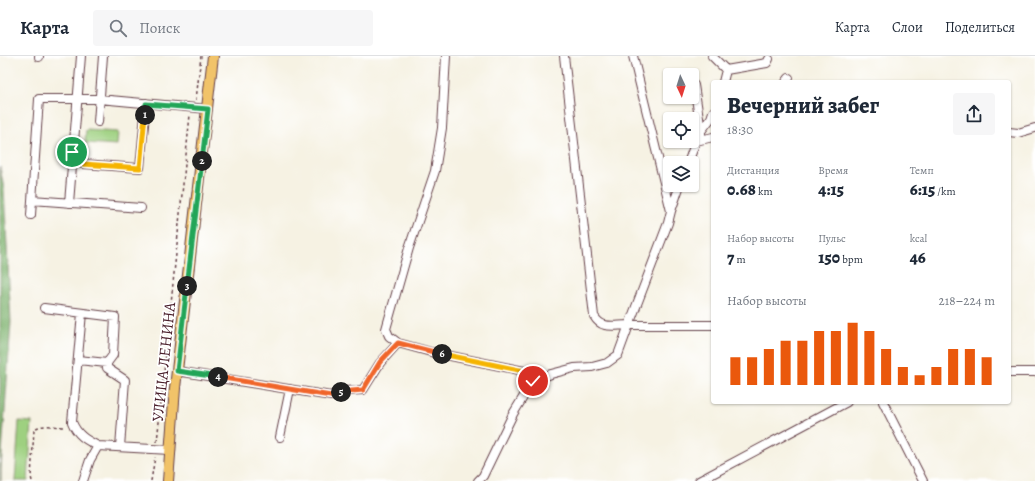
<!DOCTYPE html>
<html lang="ru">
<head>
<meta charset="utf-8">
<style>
	body { margin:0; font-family:Alegreya,serif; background:#f6f6f7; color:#1f2937; height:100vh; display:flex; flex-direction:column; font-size:15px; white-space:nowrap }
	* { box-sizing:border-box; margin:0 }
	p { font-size:13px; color:#747a83 }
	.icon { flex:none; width:22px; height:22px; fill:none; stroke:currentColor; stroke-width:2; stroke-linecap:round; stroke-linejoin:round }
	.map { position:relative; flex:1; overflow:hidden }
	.details { position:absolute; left:711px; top:24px; width:300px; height:324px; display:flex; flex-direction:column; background:#fff; border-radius:4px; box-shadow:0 1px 3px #0004 }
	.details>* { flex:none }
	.needle { width:26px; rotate:176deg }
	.tools { position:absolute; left:663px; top:12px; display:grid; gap:8px }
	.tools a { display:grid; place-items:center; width:36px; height:36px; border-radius:4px; background:#fff; box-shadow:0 1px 3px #0004; font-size:20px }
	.pin { position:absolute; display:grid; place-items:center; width:34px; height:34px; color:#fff; margin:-17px; border:2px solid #fff; border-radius:50%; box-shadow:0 1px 4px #0007 }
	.km { position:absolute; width:20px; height:20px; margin:-10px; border-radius:50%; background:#222; color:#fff; font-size:11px; line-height:20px; text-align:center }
	.round { display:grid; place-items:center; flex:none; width:42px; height:42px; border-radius:4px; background:#f6f6f7 }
	.overview { display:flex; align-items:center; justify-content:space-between; height:68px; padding:0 16px }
	h1 { font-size:22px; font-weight:800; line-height:30px }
	.metrics { display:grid; grid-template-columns:repeat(3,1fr); gap:6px; height:68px; padding:4px 16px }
	.metrics div { display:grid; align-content:center }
	.metrics b { font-size:17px; font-weight:800 }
	.metrics small { font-size:11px; font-weight:400 }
	.metrics p { font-size:11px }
	.chart { height:112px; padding:8px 16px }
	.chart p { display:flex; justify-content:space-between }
	.chart svg { width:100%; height:72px; margin-top:4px; stroke:#ea580c; stroke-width:6 }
	header { display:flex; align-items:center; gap:24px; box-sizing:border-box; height:56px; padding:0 20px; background:#fff; border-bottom:1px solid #e0e1e3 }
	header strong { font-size:19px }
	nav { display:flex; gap:22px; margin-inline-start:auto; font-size:14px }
	.search { width:280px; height:36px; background:#f6f6f7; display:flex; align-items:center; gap:10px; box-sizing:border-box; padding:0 14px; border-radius:4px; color:#747a83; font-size:15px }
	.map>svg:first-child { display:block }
	.green { fill:#9ed080; stroke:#747856 }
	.forest { fill:#7eb26e; stroke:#64684c }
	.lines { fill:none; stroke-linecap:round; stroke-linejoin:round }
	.minor-casing { stroke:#643f47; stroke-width:10 }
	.major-casing { stroke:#643f47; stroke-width:12 }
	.path { stroke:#643f47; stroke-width:1.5; stroke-dasharray:3 3; stroke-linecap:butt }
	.minor { stroke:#fff; stroke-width:8 }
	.major { stroke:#f1c369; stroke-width:10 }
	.split-1-casing { stroke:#fff; stroke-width:8 }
	.split-2-casing { stroke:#fff; stroke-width:8 }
	.split-3-casing { stroke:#fff; stroke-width:8 }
	.split-4-casing { stroke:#fff; stroke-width:8 }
	.split-5-casing { stroke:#fff; stroke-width:8 }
	.split-6-casing { stroke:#fff; stroke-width:8 }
	.split-7-casing { stroke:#fff; stroke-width:8 }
	.split-1 { stroke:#f5b400; stroke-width:5 }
	.split-2 { stroke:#22a559; stroke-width:5 }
	.split-3 { stroke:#22a559; stroke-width:5 }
	.split-4 { stroke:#22a559; stroke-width:5 }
	.split-5 { stroke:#f0652b; stroke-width:5 }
	.split-6 { stroke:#f0652b; stroke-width:5 }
	.split-7 { stroke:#f5b400; stroke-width:5 }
	.labels { text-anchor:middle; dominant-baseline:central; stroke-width:3.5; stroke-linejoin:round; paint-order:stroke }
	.street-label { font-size:16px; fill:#4a1f2b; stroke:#fff }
</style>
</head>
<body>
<header>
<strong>Карта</strong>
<div class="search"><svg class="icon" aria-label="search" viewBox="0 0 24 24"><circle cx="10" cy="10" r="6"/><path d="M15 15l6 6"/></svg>Поиск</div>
<nav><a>Карта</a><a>Слои</a><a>Поделиться</a></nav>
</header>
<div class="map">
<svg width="1035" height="425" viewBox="0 0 1035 425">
	<rect width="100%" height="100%" fill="#fff"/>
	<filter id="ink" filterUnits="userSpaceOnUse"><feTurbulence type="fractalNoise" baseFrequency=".025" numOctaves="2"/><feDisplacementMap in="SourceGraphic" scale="8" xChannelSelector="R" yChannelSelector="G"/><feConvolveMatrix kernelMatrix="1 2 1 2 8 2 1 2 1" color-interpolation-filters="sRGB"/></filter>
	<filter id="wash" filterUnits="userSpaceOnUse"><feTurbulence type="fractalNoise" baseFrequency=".012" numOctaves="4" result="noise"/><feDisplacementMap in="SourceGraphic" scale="16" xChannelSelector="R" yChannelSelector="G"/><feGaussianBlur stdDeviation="0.9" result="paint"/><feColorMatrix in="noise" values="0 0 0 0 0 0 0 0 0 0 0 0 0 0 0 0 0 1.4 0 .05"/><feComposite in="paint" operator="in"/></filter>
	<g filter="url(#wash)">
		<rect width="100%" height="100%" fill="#f6f2e3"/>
		<!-- green -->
		<path class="green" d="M86,74L118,76L117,89L85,87Z
			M19,365L32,366L28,425H15Z"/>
		<!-- forest -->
		<path class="forest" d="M0,111L4,133L11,266L1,413V425H0Z"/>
	</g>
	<g filter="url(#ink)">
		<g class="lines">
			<defs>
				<path id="minor" d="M446,0L442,72L435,115L409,192L386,273L389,280L398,287L431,296L524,315L533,325
					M564,0L594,260C602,274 614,269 629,269L668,167L671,155L633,0
					M712,0L726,14
					M39,1V0
					M723,26L726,14L767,7L769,3
					M786,26L789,22
					M694,29L701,75V83
					M98,66L103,0
					M701,75L711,62L713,56
					M1009,76L1018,77L1035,72
					M72,96L83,108L140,112L146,47
					M688,107L696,85L713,81
					M32,144L141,152
					M69,147L81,0
					M671,155L680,129
					M31,159L39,43H99L208,53
					M44,252L115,261L113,299L107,307V312L125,324L120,391
					M82,257L72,366C77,379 86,384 98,390
					M78,304L107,307
					M177,315L331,340L344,335L363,334L380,307L398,287
					M1009,316H1035
					M883,346L923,425
					M280,381L290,333
					M83,425L90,404L98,390L170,394
					M478,425L483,420L513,358L533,325L551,318L574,312L592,311L607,307L618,299L629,269H713
					M699,425L847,346"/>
				<path id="major" d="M168,425L175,332L213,0"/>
			</defs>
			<!-- minor casing -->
			<use href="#minor" class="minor-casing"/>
			<!-- major casing -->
			<use href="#major" class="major-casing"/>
			<!-- path -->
			<path class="path" d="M196,44L201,0
				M157,386L190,59
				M32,425L31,421L34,374C40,367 56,371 65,371
				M151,425L155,401"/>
			<!-- minor -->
			<use href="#minor" class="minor"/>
			<!-- major -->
			<use href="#major" class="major"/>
		</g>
	</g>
	<g class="lines" filter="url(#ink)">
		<defs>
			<path id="split-1" d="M72,96L83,108L140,112L145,59"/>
			<path id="split-2" d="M145,59L146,48L208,53L202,105"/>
			<path id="split-3" d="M187,230L202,105"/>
			<path id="split-4" d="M187,230L177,315L218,321"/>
			<path id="split-5" d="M218,321L331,340L341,336"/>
			<path id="split-6" d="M341,336L363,334L380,306L398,287L442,298"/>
			<path id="split-7" d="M442,298L524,315L533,325"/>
		</defs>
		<!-- split-1 casing -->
		<use href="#split-1" class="split-1-casing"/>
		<!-- split-2 casing -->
		<use href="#split-2" class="split-2-casing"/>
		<!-- split-3 casing -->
		<use href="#split-3" class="split-3-casing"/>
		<!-- split-4 casing -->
		<use href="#split-4" class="split-4-casing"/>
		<!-- split-5 casing -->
		<use href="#split-5" class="split-5-casing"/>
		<!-- split-6 casing -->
		<use href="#split-6" class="split-6-casing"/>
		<!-- split-7 casing -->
		<use href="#split-7" class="split-7-casing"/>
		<!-- split-1 -->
		<use href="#split-1" class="split-1"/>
		<!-- split-2 -->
		<use href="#split-2" class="split-2"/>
		<!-- split-3 -->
		<use href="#split-3" class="split-3"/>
		<!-- split-4 -->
		<use href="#split-4" class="split-4"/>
		<!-- split-5 -->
		<use href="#split-5" class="split-5"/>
		<!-- split-6 -->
		<use href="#split-6" class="split-6"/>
		<!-- split-7 -->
		<use href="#split-7" class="split-7"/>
	</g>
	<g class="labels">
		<!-- street labels -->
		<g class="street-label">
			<text transform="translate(164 306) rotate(-84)">УЛИЦА ЛЕНИНА</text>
		</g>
	</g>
</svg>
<div class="tools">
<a><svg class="needle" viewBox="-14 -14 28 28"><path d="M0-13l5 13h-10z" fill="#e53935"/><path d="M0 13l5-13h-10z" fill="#747a83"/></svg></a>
<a><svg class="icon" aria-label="locate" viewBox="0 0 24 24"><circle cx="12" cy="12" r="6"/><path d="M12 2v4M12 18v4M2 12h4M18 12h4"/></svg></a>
<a><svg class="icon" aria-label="layers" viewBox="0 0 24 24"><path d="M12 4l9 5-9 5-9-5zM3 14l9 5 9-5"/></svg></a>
</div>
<div class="pin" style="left:72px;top:96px;background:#1e9e55"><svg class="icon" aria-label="arrive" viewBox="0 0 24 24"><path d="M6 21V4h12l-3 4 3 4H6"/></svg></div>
<div class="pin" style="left:533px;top:325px;background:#d93025"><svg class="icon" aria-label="check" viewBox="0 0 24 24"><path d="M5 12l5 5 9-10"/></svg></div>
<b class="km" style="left:145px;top:59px">1</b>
<b class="km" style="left:202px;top:105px">2</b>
<b class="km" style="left:187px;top:230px">3</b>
<b class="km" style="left:218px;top:321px">4</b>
<b class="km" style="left:341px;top:336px">5</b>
<b class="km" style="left:442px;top:298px">6</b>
<section class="details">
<div class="overview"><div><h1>Вечерний забег</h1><p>18:30</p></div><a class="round"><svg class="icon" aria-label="share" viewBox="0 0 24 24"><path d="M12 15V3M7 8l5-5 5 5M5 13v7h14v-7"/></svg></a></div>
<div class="metrics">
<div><p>Дистанция</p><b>0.68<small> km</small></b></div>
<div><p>Время</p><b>4:15</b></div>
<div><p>Темп</p><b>6:15<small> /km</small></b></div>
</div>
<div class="metrics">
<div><p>Набор высоты</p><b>7<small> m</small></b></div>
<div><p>Пульс</p><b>150<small> bpm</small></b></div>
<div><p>kcal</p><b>46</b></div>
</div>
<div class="chart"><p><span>Набор высоты</span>218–224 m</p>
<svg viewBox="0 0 160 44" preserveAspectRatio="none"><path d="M5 44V27M15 44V27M25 44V22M35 44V17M45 44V17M55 44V11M65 44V11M75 44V6M85 44V11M95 44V22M105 44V33M115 44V38M125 44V33M135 44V22M145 44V22M155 44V27"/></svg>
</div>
</section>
</div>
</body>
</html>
